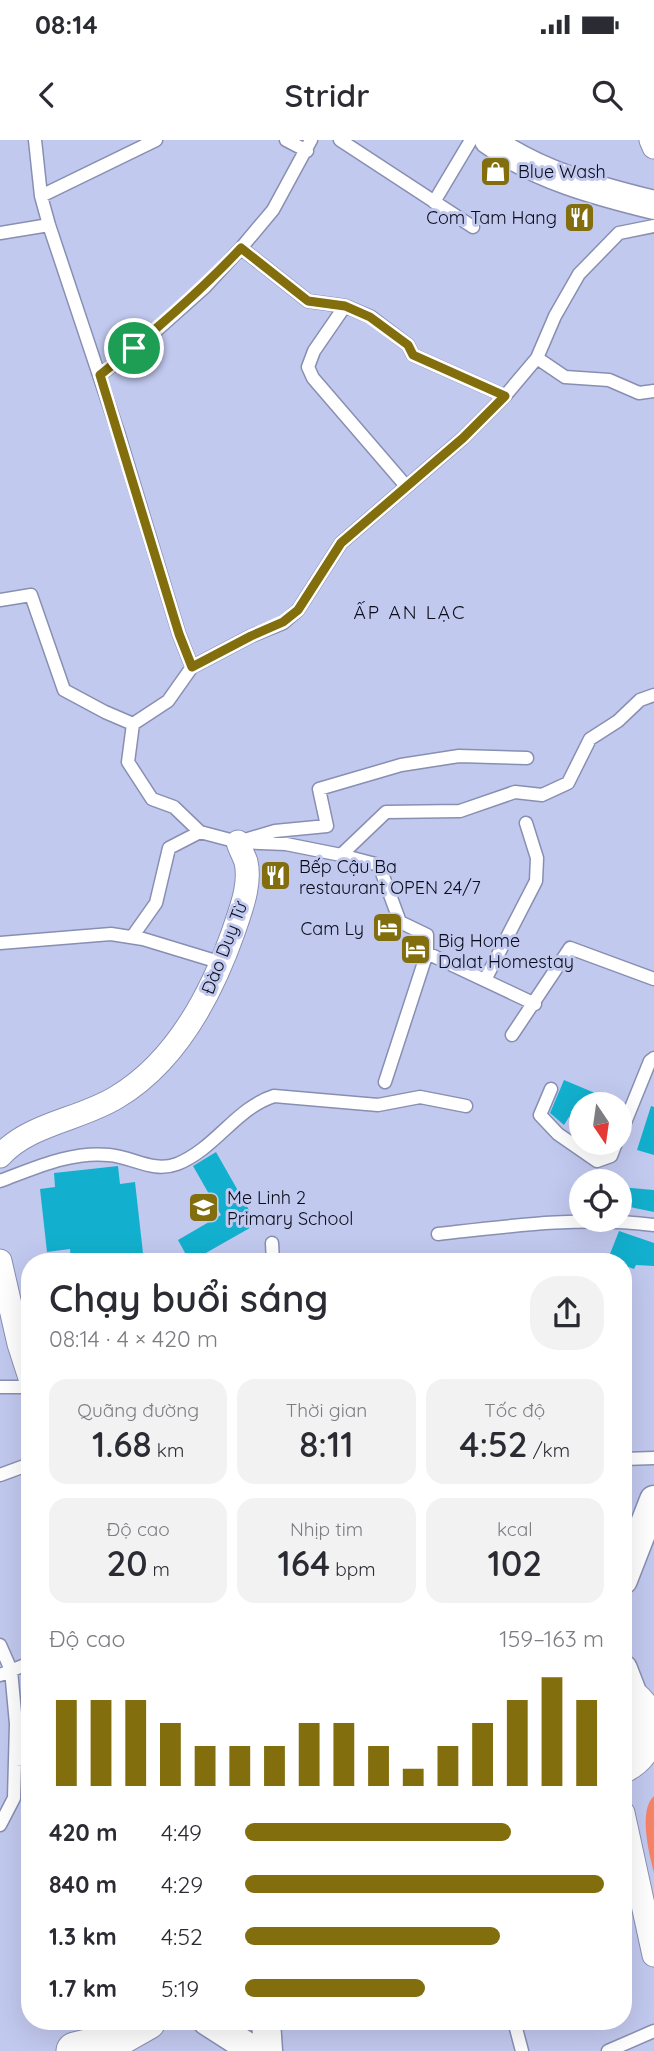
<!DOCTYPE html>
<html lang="vi">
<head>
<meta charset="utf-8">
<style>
	body { margin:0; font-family:Quicksand,sans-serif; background:#f2f2f3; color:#2b2b33; height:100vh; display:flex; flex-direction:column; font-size:26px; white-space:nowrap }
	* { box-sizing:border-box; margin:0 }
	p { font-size:23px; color:#7c7c81 }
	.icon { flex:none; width:38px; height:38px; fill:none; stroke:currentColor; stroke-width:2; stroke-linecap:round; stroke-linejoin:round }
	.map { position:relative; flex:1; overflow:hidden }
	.sheet { position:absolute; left:21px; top:1113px; width:611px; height:777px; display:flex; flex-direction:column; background:#fff; border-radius:28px; box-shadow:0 7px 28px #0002 }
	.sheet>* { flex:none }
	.needle { width:46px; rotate:167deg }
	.buttons { position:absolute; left:569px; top:952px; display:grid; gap:14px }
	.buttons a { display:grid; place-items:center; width:63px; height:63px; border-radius:50%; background:#fff; box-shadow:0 7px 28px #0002; font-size:35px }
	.pin { position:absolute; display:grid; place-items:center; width:60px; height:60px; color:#fff; margin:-30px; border:4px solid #fff; border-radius:50%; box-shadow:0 2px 7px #0007 }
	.round { display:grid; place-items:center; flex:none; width:74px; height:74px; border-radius:28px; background:#f2f2f3 }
	.summary { display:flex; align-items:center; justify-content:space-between; height:119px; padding:0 28px }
	h1 { font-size:38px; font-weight:600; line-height:52px }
	.figures { display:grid; grid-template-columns:repeat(3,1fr); gap:10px; height:119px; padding:7px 28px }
	.figures div { display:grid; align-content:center; border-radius:18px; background:#f2f2f3; text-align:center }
	.figures b { font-size:35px; font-weight:600 }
	.figures small { font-size:19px; font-weight:400 }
	.figures p { font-size:19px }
	.chart { height:196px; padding:14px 28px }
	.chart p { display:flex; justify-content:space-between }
	.chart svg { width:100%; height:126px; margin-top:7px; stroke:#826e0c; stroke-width:6 }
	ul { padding:0 28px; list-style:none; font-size:23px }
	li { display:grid; grid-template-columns:112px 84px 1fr; align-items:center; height:52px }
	li i { height:18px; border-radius:9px; background:#826e0c }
	.status { display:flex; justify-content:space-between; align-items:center; height:49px; padding:0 35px; background:#fff; direction:ltr }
	.status svg { height:19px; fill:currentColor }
	header { display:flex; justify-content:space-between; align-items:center; height:91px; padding:0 28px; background:#fff; font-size:32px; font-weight:600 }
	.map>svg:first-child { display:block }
	.green { fill:#f68466 }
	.building { fill:#12b0ce }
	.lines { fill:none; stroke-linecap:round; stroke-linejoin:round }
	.service-casing { stroke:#888fb2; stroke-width:15 }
	.minor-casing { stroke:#888fb2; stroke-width:25 }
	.tertiary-casing { stroke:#888fb2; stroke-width:31 }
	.primary-casing { stroke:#888fb2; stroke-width:39 }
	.service { stroke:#fff; stroke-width:12 }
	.minor { stroke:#fff; stroke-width:23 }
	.tertiary { stroke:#fff; stroke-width:28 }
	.primary { stroke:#fff; stroke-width:37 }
	.route-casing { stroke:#fff; stroke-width:14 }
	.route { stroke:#826e0c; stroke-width:9 }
	.labels { text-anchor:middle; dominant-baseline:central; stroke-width:6; stroke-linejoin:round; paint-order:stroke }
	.poi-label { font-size:18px; fill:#0a0c19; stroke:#c2c9ef; text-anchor:start }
	.street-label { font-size:18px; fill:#0a0c19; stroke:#c2c9ef }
	.neighbourhood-label { font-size:19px; letter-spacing:2px; fill:#0a0c19; stroke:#c2c9ef }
</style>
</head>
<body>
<div class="status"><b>08:14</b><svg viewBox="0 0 49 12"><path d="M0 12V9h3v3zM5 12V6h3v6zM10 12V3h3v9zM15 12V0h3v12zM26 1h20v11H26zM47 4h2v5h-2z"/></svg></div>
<header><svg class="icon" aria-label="back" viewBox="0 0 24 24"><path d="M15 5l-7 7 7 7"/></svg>Stridr<svg class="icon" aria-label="search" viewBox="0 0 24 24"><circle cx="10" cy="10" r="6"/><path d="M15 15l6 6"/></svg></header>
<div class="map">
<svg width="654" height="1911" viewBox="0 0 654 1911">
	<rect width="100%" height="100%" fill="#c2c9ef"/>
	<!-- green -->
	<path class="green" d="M654,1656V1733C649,1714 638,1670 654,1656Z"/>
	<!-- building -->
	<path class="building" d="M564,940L621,964H581V983L569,977L564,985L550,973Z
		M651,966L654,967V1015L637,1010Z
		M216,1012L257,1084L190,1122L178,1100L221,1075L193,1026Z
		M118,1026L120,1044L135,1042L144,1122H71L70,1109L47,1112L40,1049L55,1047L54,1033Z
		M620,1047L654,1050V1072L620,1065Z
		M619,1091L654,1103V1126L636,1125L634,1129L623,1125V1122L608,1119Z"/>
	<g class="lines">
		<defs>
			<path id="service" d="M35,0L41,56L49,85L118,292L179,494L192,527
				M286,0L307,11
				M340,0L473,87
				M41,56L156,0
				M434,62L471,0
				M654,86L619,93L579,134L555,176L537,218L505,256L463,298L341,403L298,470L283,483L251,496L192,527L168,561L133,584L128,622L152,659L174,667L200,692L238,702L286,704L341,715L386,672L460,671L515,652L542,655L568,643L590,599L618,581L640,560L654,555
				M0,93L49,85
				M241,108L308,161L345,166L371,177L408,205L413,215L505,256
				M345,166L314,211L308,227L313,238L406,346
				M537,218L565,237L609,240L639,253L654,251
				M100,235L158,189L205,147L241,108L273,70L311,0
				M0,460L31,455L64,550L105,572L133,584
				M248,699L275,691L327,686L319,649L401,625L459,616L527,618
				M341,715L379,725L400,782L427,795V813L385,942
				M132,797L156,763L169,708L200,692
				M0,803L111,794L143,799L222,823
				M427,813L535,864
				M485,840L536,741L537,718L526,683
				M512,895L570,808L654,839
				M551,949L540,975L558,994L597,1021L611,1016L616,1003
				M620,995L650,921L654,918
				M0,1041C35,1028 71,1011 109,1015C133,1017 153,1033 177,1024C215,1009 236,968 274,956L378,965L420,957L466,966
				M438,1094C509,1086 582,1076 654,1085
				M272,1103L273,1122
				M0,1247H30
				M623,1319L654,1318
				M0,1335L30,1324
				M0,1505L11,1530L16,1584L14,1658L0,1685
				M0,1535L30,1523
				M15,1620L30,1619
				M514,1881L522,1911
				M608,1911L654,1891"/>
			<path id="minor" d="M651,0L654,7
				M0,1016C30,983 80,980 117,957C177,921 212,853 234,790C241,769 251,744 246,722C244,716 240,709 238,702
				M0,1121L19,1204L30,1238
				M623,1673L654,1815"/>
			<path id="tertiary" d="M489,0C537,35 597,51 654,65
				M623,1440L654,1360
				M623,1529L635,1560
				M207,1881L254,1911
				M266,1881L268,1911"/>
			<path id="primary" d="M623,1554C654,1569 654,1608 623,1624
				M75,1911L108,1903L147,1881"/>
		</defs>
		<!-- service casing -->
		<use href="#service" class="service-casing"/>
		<!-- minor casing -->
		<use href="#minor" class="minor-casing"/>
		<!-- tertiary casing -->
		<use href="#tertiary" class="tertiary-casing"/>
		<!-- primary casing -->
		<use href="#primary" class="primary-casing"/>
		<!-- service -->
		<use href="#service" class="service"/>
		<!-- minor -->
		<use href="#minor" class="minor"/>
		<!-- tertiary -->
		<use href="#tertiary" class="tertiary"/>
		<!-- primary -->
		<use href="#primary" class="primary"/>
	</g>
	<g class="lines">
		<defs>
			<path id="route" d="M241,108L308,161L345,166L370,177L408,205L413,215L505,256L463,298L341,403L298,470L283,482L251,496L192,527L179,494L100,235C150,195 197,155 241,108Z"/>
		</defs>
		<!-- route casing -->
		<use href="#route" class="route-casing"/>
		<!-- route -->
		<use href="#route" class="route"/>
	</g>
	<!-- icons -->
	<defs>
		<symbol id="shop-square" viewBox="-11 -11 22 22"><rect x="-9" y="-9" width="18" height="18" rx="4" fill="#826e0c" stroke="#c2c9ef"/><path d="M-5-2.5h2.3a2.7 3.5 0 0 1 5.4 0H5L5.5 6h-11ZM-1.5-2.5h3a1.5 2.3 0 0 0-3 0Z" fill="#fff"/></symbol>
		<symbol id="restaurant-square" viewBox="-11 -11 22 22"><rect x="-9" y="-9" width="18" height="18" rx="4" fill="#826e0c" stroke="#c2c9ef"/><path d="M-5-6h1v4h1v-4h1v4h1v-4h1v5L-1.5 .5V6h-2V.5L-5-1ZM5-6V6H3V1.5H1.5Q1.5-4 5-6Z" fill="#fff"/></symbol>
		<symbol id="hotel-square" viewBox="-11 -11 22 22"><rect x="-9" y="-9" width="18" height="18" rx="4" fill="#826e0c" stroke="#c2c9ef"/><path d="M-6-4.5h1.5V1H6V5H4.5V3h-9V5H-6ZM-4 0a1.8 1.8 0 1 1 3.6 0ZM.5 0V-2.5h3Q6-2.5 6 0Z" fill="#fff"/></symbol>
		<symbol id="school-square" viewBox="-11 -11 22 22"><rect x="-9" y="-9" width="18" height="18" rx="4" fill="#826e0c" stroke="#c2c9ef"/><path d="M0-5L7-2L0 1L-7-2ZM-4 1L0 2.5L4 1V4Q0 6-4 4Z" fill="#fff"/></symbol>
	</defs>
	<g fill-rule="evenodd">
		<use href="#shop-square" x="478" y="14" width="35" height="35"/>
		<use href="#restaurant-square" x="562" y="60" width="35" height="35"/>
		<use href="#restaurant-square" x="258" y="718" width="35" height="35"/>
		<use href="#hotel-square" x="370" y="770" width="35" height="35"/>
		<use href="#hotel-square" x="398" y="792" width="35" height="35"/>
		<use href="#school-square" x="186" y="1050" width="35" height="35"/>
	</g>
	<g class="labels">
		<!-- poi labels -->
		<g class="poi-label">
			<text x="518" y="31">Blue Wash</text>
			<text x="557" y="77" text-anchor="end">Com Tam Hang</text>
			<text x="299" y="726">Bếp Cậu Ba<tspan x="299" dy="21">restaurant OPEN 24/7</tspan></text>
			<text x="364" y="788" text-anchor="end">Cam Ly</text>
			<text x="438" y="800">Big Home<tspan x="438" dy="21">Dalat Homestay</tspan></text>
			<text x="227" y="1057">Me Linh 2<tspan x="227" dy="21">Primary School</tspan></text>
		</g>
		<!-- street labels -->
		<g class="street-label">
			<text transform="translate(224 808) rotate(-69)">Đào Duy Từ</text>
		</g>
		<!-- neighbourhood labels -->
		<g class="neighbourhood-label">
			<text x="410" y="472">ẤP AN LẠC</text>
		</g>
	</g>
</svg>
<div class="buttons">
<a><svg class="needle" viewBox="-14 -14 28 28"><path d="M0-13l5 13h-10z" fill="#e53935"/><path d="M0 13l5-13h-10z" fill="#7c7c81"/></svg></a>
<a><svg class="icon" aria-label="locate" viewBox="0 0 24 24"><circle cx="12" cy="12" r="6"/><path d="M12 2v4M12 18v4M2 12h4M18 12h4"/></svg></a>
</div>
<div class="pin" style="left:134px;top:208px;background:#1e9e55"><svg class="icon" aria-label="arrive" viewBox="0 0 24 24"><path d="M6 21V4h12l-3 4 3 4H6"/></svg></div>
<section class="sheet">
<div class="summary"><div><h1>Chạy buổi sáng</h1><p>08:14 · 4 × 420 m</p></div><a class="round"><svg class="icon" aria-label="share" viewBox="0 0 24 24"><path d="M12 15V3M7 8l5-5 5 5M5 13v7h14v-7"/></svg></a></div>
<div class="figures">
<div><p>Quãng đường</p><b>1.68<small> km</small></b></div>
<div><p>Thời gian</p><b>8:11</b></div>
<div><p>Tốc độ</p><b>4:52<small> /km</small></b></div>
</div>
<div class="figures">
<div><p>Độ cao</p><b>20<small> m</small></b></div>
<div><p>Nhịp tim</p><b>164<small> bpm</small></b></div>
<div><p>kcal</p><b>102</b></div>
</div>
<div class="chart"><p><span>Độ cao</span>159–163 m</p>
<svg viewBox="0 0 160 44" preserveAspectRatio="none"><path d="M5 44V14M15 44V14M25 44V14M35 44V22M45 44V30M55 44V30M65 44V30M75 44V22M85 44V22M95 44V30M105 44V38M115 44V30M125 44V22M135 44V14M145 44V6M155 44V14"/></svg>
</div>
<ul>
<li><b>420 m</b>4:49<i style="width:74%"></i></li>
<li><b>840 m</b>4:29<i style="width:100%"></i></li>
<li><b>1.3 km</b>4:52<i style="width:71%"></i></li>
<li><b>1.7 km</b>5:19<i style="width:50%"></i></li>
</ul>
</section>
</div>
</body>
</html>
